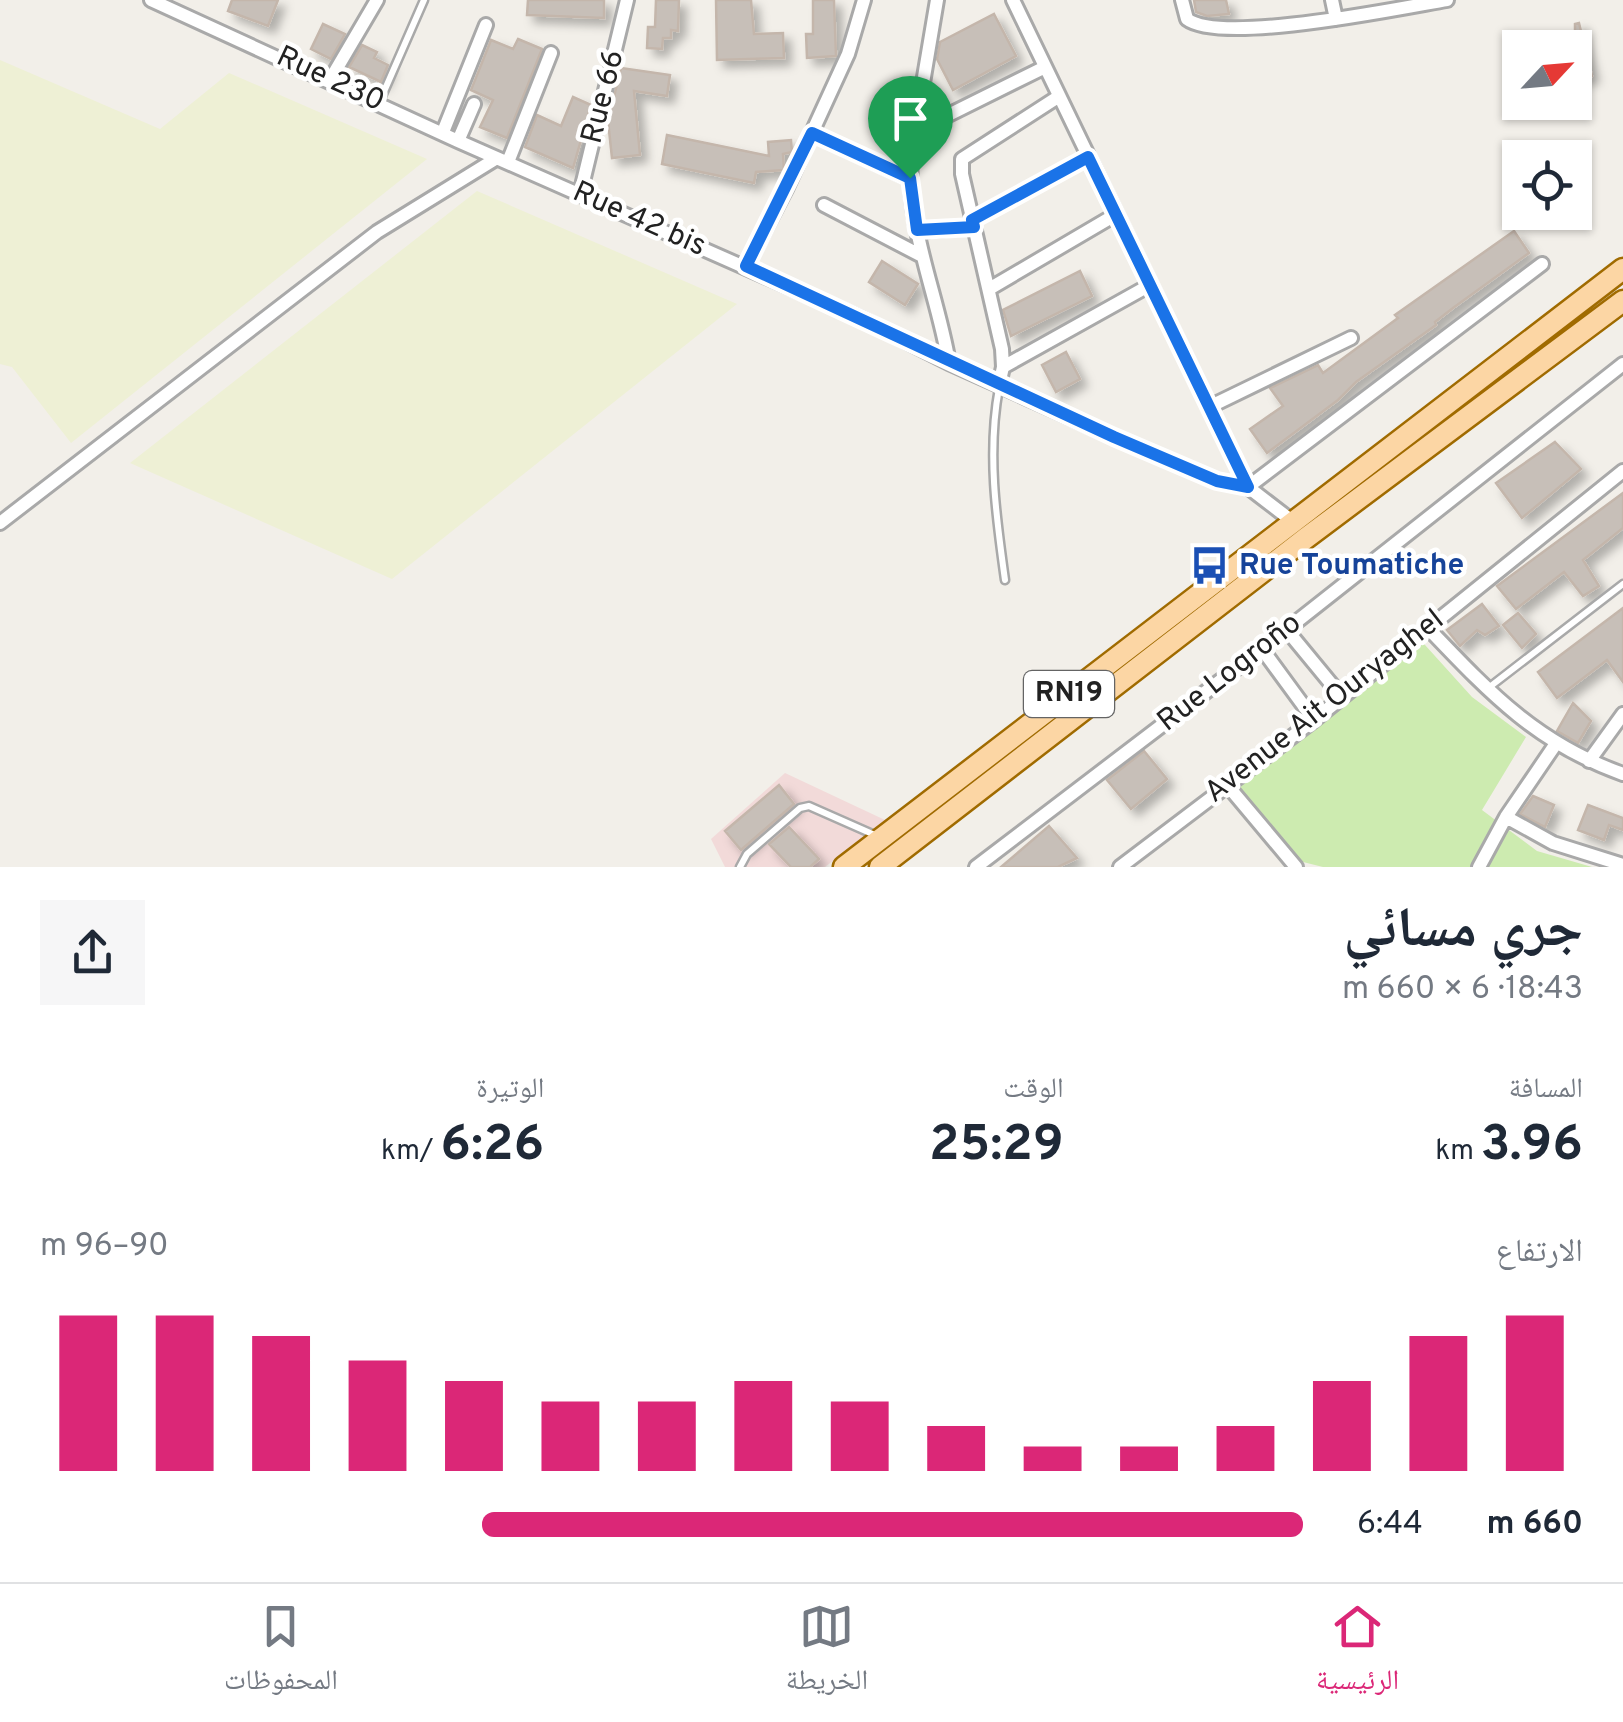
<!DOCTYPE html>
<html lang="ar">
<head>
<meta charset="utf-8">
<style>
	body { margin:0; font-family:Overpass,"Noto Naskh Arabic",sans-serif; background:#f6f6f7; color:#1f2937; direction:rtl; height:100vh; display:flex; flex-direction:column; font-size:38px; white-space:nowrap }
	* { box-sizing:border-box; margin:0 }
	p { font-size:32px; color:#747a83 }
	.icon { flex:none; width:55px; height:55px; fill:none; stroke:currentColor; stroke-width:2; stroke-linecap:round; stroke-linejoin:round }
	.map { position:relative; height:867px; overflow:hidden; direction:ltr }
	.details { display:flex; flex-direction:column; background:#fff; flex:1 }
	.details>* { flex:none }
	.needle { width:65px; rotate:64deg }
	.controls { position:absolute; left:1502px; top:30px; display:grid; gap:20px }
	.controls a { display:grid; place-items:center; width:90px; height:90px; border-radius:0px; background:#fff; box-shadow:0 2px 8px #0004; font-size:50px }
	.pin { position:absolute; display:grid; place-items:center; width:85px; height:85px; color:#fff; margin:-102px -42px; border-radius:50% 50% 50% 0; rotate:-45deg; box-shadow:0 0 10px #0007 }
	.pin .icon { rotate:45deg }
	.round { display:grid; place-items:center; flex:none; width:105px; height:105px; border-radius:0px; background:#f6f6f7 }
	.head { display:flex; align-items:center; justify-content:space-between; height:170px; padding:0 40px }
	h1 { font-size:55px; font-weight:700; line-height:75px }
	.stats { display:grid; grid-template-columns:repeat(3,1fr); gap:15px; height:170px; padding:10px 40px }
	.stats div { display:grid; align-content:center }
	.stats b { font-size:50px; font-weight:700 }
	.stats small { font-size:28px; font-weight:400 }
	.stats p { font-size:28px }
	.chart { height:280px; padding:20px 40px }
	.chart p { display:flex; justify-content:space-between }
	.chart svg { width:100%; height:180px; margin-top:10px; stroke:#db2777; stroke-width:6 }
	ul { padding:0 40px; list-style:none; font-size:32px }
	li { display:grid; grid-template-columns:160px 120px 1fr; align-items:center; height:75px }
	li i { height:25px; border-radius:12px; background:#db2777 }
	.tab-bar { display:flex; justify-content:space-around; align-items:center; height:140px; border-top:2px solid #e0e1e3; background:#fff; font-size:28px; color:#747a83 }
	.tab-bar a { display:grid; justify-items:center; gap:5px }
	.tab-bar .current { color:#db2777 }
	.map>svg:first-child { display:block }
	.commercial { fill:#f2dad9 }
	.farmland { fill:#eef0d5 }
	.grass { fill:#cdebb0 }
	.building { fill:#c7bfb8; stroke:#c4b6ab; stroke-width:2.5; filter:url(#shadow) }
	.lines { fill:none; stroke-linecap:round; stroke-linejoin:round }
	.lane-casing { stroke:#a9a9a9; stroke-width:11 }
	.street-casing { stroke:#a9a9a9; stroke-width:18 }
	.primary-casing { stroke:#a06b00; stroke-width:25 }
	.lane { stroke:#fff; stroke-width:6 }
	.street { stroke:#fff; stroke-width:12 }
	.primary { stroke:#fcd6a4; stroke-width:20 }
	.route-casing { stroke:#fff; stroke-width:20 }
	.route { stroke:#1a73e8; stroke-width:12 }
	.labels { text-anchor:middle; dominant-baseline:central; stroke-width:9; stroke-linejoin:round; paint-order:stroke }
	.shield { fill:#fff; stroke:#646464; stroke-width:2.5 }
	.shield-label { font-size:28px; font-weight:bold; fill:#222 }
	.street-label { font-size:30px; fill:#222; stroke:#fff }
	.transit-label { font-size:30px; font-weight:bold; fill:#164399; stroke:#fff; text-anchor:start }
</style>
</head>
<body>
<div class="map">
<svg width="1623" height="867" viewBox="0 0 1623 867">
	<defs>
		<filter id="shadow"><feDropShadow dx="7" dy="7" stdDeviation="5" flood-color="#0004"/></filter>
	</defs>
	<rect width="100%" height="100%" fill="#f2efe9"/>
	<!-- commercial -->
	<path class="commercial" d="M785,773L885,820L825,867H725L711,839Z"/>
	<!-- farmland -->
	<path class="farmland" d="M0,60L160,129L229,73L427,159L71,443L12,367L0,364Z
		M477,191L737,304L392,579L130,463Z"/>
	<!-- grass -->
	<path class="grass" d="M1416,635L1472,697L1526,737L1482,810L1537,851L1592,867H1323L1299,861L1228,782Z"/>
	<!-- building -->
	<path class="building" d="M232,0H278L268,26L228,11Z
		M528,0H604V18L527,15Z
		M656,0H679L678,31L671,30V38H663L662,49L647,48L648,27H655Z
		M716,0H751L754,34L783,33L784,58L717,60Z
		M813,0H834L836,56L807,58L806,34H813Z
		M1194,0H1226L1229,14L1207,16L1196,12Z
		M994,14L1016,56L953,90L937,59L940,42Z
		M1579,23L1592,76L1575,79V24Z
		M323,24L345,34L331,59L311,49Z
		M518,39L542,49L507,138L480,127L493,100L471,90L491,40L513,49Z
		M362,45L377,52L374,58L388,65L381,82L349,67Z
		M621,68L670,75L667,96L634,91L640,155L612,158L608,121Z
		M573,97L591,105L573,168L525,147L537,115L561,126Z
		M667,135L769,156L768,142L791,140L792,152L783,154L784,170L756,172L754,183L662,164Z
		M1514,231L1529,253L1453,308L1435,322L1436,325L1356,382L1338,400L1267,453L1250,429L1283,406L1270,388L1318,365L1323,373L1398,318L1395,315Z
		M882,261L918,284L905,305L869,282Z
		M1080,271L1092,296L1011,336L1003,310Z
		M1066,352L1080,379L1056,392L1042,365Z
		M1555,442L1581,469L1522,518L1496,483Z
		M1623,493V528L1583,560L1599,586L1583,596L1564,572L1516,609L1497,586Z
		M1482,604L1499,626L1485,635L1477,630L1460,646L1447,630Z
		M1623,608V682L1607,660L1557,698L1538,672Z
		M1518,613L1536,634L1522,648L1503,625Z
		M1573,703L1591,721L1578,743L1557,731Z
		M1144,751L1167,779L1131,809L1107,780Z
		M779,785L794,804L741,850L725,831Z
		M1533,796L1554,805L1545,827L1520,814Z
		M1588,805L1623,818V830L1609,825L1604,840L1578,830Z
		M1049,826L1077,858L1058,867H1001Z
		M789,827L819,859L810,867H791L769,844Z"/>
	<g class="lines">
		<defs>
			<path id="lane" d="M379,103L424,0
				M999,388C987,452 996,516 1005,580
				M1487,689L1623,584
				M740,867L747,854L800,808L809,806L877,836"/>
			<path id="street" d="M151,0L458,141L862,319L949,363L1114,437L1217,481L1248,487L1296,524
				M937,0L911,154C906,228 937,292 949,363
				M1013,0L1248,487
				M1182,0L1187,19C1221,45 1400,8 1447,0
				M1332,0L1336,19
				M330,80L377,0
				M916,131L1043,68
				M443,132L486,25
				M812,133L909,178
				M458,141L474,104
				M508,162L551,53
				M580,194L627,0
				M824,205L920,255
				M972,220L1088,157
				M917,231L974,227
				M746,266L787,187L848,54L864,0
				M989,289L1115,215
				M1003,367L1150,285
				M999,385L1003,367L1002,349L962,174V159L1058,97
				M1209,407L1351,338
				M1248,487L1542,264
				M0,523L377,232L497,158
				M1427,627C1489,692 1536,743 1623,774
				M1286,629L1342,697
				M1262,649L1314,720
				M1589,761L1623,714
				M1228,786L1296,867
				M1506,817L1553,843L1623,865
				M976,867L1262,649L1623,364
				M1120,867L1314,720L1623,471
				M1479,867L1506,817L1555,745"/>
			<path id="primary" d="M844,867L1623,269
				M880,867L1306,538L1623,301"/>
		</defs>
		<!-- lane casing -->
		<use href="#lane" class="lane-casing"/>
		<!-- street casing -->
		<use href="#street" class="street-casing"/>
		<!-- primary casing -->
		<use href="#primary" class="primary-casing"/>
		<!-- lane -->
		<use href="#lane" class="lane"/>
		<!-- street -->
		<use href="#street" class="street"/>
		<!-- primary -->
		<use href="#primary" class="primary"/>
	</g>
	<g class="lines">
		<defs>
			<path id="route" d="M812,133L910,178L917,230L974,227L972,220L1088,157L1248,487L1217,481L1114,437L746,266Z"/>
		</defs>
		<!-- route casing -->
		<use href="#route" class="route-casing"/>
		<!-- route -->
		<use href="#route" class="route"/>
	</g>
	<!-- icons -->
	<defs>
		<symbol id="bus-bare" viewBox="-9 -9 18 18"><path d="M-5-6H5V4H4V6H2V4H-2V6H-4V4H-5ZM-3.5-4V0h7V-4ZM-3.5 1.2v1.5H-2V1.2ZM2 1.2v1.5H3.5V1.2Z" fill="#1a4fb4" stroke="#fff" stroke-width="2.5" paint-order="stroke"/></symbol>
	</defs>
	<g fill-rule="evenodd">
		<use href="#bus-bare" x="1182" y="538" width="55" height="55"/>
	</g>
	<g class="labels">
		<!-- shield labels -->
		<rect class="shield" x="1024" y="671" width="90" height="46" rx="8"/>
		<g class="shield-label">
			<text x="1069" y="694">RN19</text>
		</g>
		<!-- street labels -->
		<g class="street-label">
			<text transform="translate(330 80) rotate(25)">Rue 230</text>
			<text transform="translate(604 97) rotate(-76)">Rue 66</text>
			<text transform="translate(639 220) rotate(24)">Rue 42 bis</text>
			<text transform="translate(1230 673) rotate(-38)">Rue Logroño</text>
			<text transform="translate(1325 707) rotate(-38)">Avenue Ait Ouryaghel</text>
		</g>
		<!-- transit labels -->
		<g class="transit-label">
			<text x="1239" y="566">Rue Toumatiche</text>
		</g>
	</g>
</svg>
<div class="controls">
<a><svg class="needle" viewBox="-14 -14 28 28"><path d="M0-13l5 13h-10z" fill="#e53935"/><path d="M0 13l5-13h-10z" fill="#747a83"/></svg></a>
<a><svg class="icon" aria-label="locate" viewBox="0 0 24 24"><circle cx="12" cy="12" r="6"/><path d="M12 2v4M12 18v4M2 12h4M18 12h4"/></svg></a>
</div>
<div class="pin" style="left:910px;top:178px;background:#1e9e55"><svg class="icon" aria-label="arrive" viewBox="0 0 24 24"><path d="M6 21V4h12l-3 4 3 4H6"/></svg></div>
</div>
<section class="details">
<div class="head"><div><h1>جري مسائي</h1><p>18:43 · 6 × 660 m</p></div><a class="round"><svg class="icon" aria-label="share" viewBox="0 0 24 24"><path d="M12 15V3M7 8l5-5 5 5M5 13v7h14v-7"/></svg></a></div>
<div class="stats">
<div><p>المسافة</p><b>3.96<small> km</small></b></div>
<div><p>الوقت</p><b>25:29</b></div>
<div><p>الوتيرة</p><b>6:26<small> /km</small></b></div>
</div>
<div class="chart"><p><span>الارتفاع</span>90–96 m</p>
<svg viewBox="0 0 160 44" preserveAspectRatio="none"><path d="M5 44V6M15 44V6M25 44V11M35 44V17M45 44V22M55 44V27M65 44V27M75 44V22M85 44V27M95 44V33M105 44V38M115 44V38M125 44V33M135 44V22M145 44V11M155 44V6"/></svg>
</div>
<ul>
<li><b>660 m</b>6:44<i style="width:65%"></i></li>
</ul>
</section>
<nav class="tab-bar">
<a class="current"><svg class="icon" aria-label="home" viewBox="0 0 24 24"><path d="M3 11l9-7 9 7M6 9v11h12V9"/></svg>الرئيسية</a>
<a><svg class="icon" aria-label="map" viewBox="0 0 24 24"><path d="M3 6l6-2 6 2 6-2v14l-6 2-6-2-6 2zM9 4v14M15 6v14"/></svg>الخريطة</a>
<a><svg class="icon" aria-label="saved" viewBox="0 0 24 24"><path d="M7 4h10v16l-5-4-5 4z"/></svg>المحفوظات</a>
</nav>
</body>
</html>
